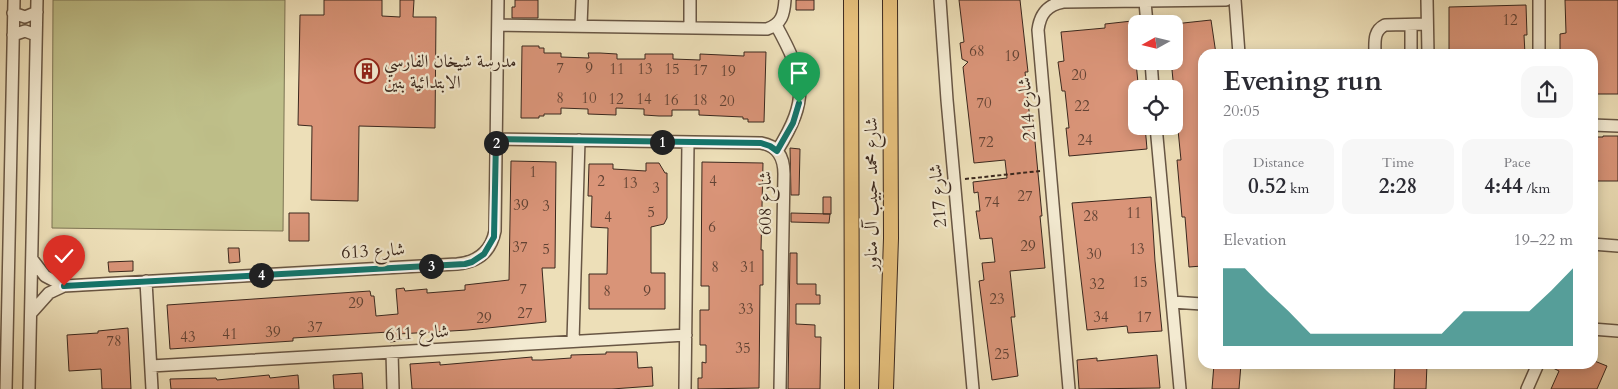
<!DOCTYPE html>
<html lang="en">
<head>
<meta charset="utf-8">
<style>
	body { margin:0; font-family:Cardo,Amiri,serif; background:#f7f7f7; color:#2b2b33; height:100vh; display:flex; flex-direction:column; font-size:19px; white-space:nowrap }
	* { box-sizing:border-box; margin:0 }
	p { font-size:16px; color:#7c7c81 }
	.icon { flex:none; width:28px; height:28px; fill:none; stroke:currentColor; stroke-width:2; stroke-linecap:round; stroke-linejoin:round }
	.map { position:relative; flex:1; overflow:hidden }
	.drawer { position:absolute; left:1198px; top:49px; width:400px; height:320px; display:flex; flex-direction:column; background:#fff; border-radius:15px; box-shadow:0 2px 12px #0003 }
	.drawer>* { flex:none }
	.needle { width:32px; rotate:262deg }
	.fabs { position:absolute; left:1128px; top:15px; display:grid; gap:10px }
	.fabs a { display:grid; place-items:center; width:55px; height:55px; border-radius:10px; background:#fff; box-shadow:0 2px 12px #0003; font-size:25px }
	.pin { position:absolute; display:grid; place-items:center; width:42px; height:42px; color:#fff; margin:-51px -21px; border-radius:50% 50% 50% 0; rotate:-45deg; box-shadow:0 0 5px #0007 }
	.pin .icon { rotate:45deg }
	.km { position:absolute; width:25px; height:25px; margin:-12px; border-radius:50%; background:#222; color:#fff; font-size:14px; line-height:25px; text-align:center }
	.round { display:grid; place-items:center; flex:none; width:52px; height:52px; border-radius:15px; background:#f7f7f7 }
	.headline { display:flex; align-items:center; justify-content:space-between; height:85px; padding:0 25px }
	h1 { font-size:28px; font-weight:600; line-height:38px }
	.stats { display:grid; grid-template-columns:repeat(3,1fr); gap:8px; height:85px; padding:5px 25px }
	.stats div { display:grid; align-content:center; border-radius:12px; background:#f7f7f7; text-align:center }
	.stats b { font-size:21px; font-weight:600 }
	.stats small { font-size:14px; font-weight:400 }
	.stats p { font-size:14px }
	.chart { height:140px; padding:10px 25px }
	.chart p { display:flex; justify-content:space-between }
	.chart svg { width:100%; height:90px; margin-top:5px; fill:#0f766e; opacity:.7 }
	.map>svg:first-child { display:block }
	.green { fill:#bfc08a; stroke:#7d7454 }
	.building { fill:#d99478; stroke:#3b281e }
	.lines { fill:none; stroke-linecap:round; stroke-linejoin:round }
	.minor-casing { stroke:#685644; stroke-width:14 }
	.major-casing { stroke:#3b281e; stroke-width:16 }
	.path { stroke:#3b281e; stroke-width:2; stroke-dasharray:4 2.5; stroke-linecap:butt }
	.minor { stroke:#f3ead1; stroke-width:11 }
	.major { stroke:#e6c07c; stroke-width:14 }
	.route-casing { stroke:#fff; stroke-width:10 }
	.route { stroke:#0f766e; stroke-width:6 }
	.labels { text-anchor:middle; dominant-baseline:central; stroke-width:4.5; stroke-linejoin:round; paint-order:stroke }
	.number-label { font-size:15px; fill:#624334 }
	.poi-label { font-size:18px; fill:#3b281e; stroke:#f3ead1; text-anchor:start }
	.street-label { font-size:18px; fill:#3b281e; stroke:#f3ead1 }
</style>
</head>
<body>
<div class="map">
<svg width="1618" height="389" viewBox="0 0 1618 389">
	<rect width="100%" height="100%" fill="#eddfb8"/>
	<filter id="stains"><feTurbulence type="fractalNoise" baseFrequency=".004" numOctaves="4"/><feColorMatrix values="0 0 0 0 .2 0 0 0 0 .09 0 0 0 0 .02 0 0 0 .5 -.17"/></filter>
	<radialGradient id="worn" r=".72"><stop offset=".6" stop-color="#630" stop-opacity="0"/><stop offset="1" stop-color="#630" stop-opacity=".3"/></radialGradient>
	<!-- green -->
	<path class="green" d="M53,0H285L283,231L52,228Z"/>
	<!-- building -->
	<path class="building" d="M324,0H382V16L400,17V0H414L413,17H436L435,128L359,126L358,201L311,200L312,126L298,125L300,15H324Z
		M515,0H538V18H512V7H515Z
		M796,0H814V10H796Z
		M959,0H1020L1028,72H1025L1030,120H1033L1042,216H1040L1045,268L1010,271L1015,317H1011L1018,376L992,380L979,281L984,280L982,263L995,262L992,238L980,239L976,211H980L978,192L974,193L973,182L1007,178L1005,160L974,163L963,67L968,62L962,59L960,43L964,42Z
		M1565,0H1618V94H1592V54H1560V34L1566,33Z
		M1526,5L1527,35H1524L1525,54H1449V7Z
		M1211,20L1216,54H1202V266L1189,267L1185,217H1182L1177,160H1181L1172,70L1174,69V24Z
		M1132,21L1138,83H1136V126H1145L1147,149L1069,156L1066,128H1069L1065,91H1062L1058,62L1064,61L1061,32L1105,28V24Z
		M522,46H539V48H544V53H561V57L589,58L588,53H600L617,54V59H645V54H673V59L700,60V54L744,56V52H766L764,122H748V119H743V117L699,115V110H672V116H659L644,115V109L616,108V115L588,114V109L561,108V114H544V116H539V118H521Z
		M1603,136H1618V181H1592V137H1603Z
		M790,148L800,149L799,195H791Z
		M511,161L556,162L555,268H542L546,322L468,330L398,334L399,341L390,342L389,332L293,338V341L170,349L167,305L370,291L371,296H374L376,316L398,314L396,289L404,288L405,291L427,289V293L465,290V285L509,280Z
		M702,162L763,163L761,250H763V285H760L759,388L698,389V378H702V362L706,363V345H700V310H709V286H701Z
		M646,163H659L665,173H667V218L664,224L651,227V273H665V309H589V274H607L608,228L591,227L592,196H588L589,164H613V169L646,171Z
		M823,197H831V214H823Z
		M1151,197L1155,261L1162,331L1128,333L1127,326L1087,330L1072,203Z
		M289,213H309V241H289Z
		M791,213L830,214L829,223L791,222Z
		M228,248H239L240,262L229,263Z
		M790,253H797V284H816V295H820V304H796V324L815,325V337H821L820,389H788Z
		M133,261V271L109,272L108,262Z
		M128,328L131,389H102L101,369L69,371L67,335L98,333V331Z
		M606,352H637L638,368L652,367L653,386L612,389H412L410,364L440,362V365L532,357V360H542L571,358V355L606,354Z
		M1157,355L1160,388L1079,389L1077,360L1097,358V361Z
		M1592,360L1607,366L1597,389H1551L1559,371L1545,364H1592Z
		M1214,364H1241L1239,389H1212Z
		M1395,364H1427L1426,389H1394Z
		M362,373L363,389H334L333,375Z
		M269,375L270,378L298,375L299,389H171L170,379L216,378L217,380Z"/>
	<g class="lines">
		<defs>
			<path id="minor" d="M940,0L947,100L973,389
				M1235,0L1239,54
				M1427,0L1428,54
				M1145,2L1147,24
				M13,13L25,17L37,12
				M498,25L767,29C782,24 784,14 785,0
				M581,25L582,0
				M776,25C805,78 810,98 777,151
				M690,27V0
				M13,35L25,31L36,35
				M1375,54C1375,42 1373,31 1385,25L1427,24
				M1411,54V25
				M1539,54V0
				M1151,61L1153,89
				M1592,125L1618,126
				M1156,126L1180,389
				M496,139L761,143C778,146 784,158 784,174L780,389
				M1592,244L1618,246
				M32,259L45,276L64,286
				M146,281L152,389
				M1172,302L1202,304
				M32,312L49,293L64,286L457,264C478,262 491,251 495,231L498,0
				M1592,329L1618,331
				M573,341L579,140
				M392,352L393,389
				M151,366L686,335
				M6,389L14,0
				M29,389L37,0
				M685,389L688,143
				M1069,389L1038,30C1040,14 1047,5 1063,2L1226,0
				M1527,389L1538,364"/>
			<path id="major" d="M851,0L852,389
				M886,389L891,238L890,0"/>
		</defs>
		<!-- minor casing -->
		<use href="#minor" class="minor-casing"/>
		<!-- major casing -->
		<use href="#major" class="major-casing"/>
		<!-- path -->
		<path class="path" d="M965,179L1040,171"/>
		<!-- minor -->
		<use href="#minor" class="minor"/>
		<!-- major -->
		<use href="#major" class="major"/>
	</g>
	<g class="lines">
		<defs>
			<path id="route" d="M64,286L465,264L472,262L484,254L494,237L496,139L761,143L770,146L777,151L793,123L799,103"/>
		</defs>
		<!-- route casing -->
		<use href="#route" class="route-casing"/>
		<!-- route -->
		<use href="#route" class="route"/>
	</g>
	<!-- icons -->
	<defs>
		<symbol id="building-ring" viewBox="-11 -11 22 22"><circle r="9.5" fill="#f3ead1" stroke="#8f2418" stroke-width="1.5"/><path d="M-4-6H4V6H1V3H-1V6H-4ZM-2.5-4.3h1.7v1.8h-1.7ZM.8-4.3h1.7v1.8H.8ZM-2.5-1h1.7V.8h-1.7ZM.8-1h1.7V.8H.8Z" fill="#8f2418"/></symbol>
	</defs>
	<g fill-rule="evenodd">
		<use href="#building-ring" x="353" y="57" width="28" height="28"/>
	</g>
	<g class="labels">
		<!-- number labels -->
		<g class="number-label">
			<text x="1510" y="20">12</text>
			<text x="977" y="51">68</text>
			<text x="1012" y="56">19</text>
			<text x="560" y="68">7</text>
			<text x="589" y="68">9</text>
			<text x="617" y="69">11</text>
			<text x="645" y="69">13</text>
			<text x="672" y="69">15</text>
			<text x="700" y="70">17</text>
			<text x="728" y="71">19</text>
			<text x="1079" y="75">20</text>
			<text x="560" y="98">8</text>
			<text x="589" y="98">10</text>
			<text x="616" y="99">12</text>
			<text x="644" y="99">14</text>
			<text x="671" y="100">16</text>
			<text x="700" y="100">18</text>
			<text x="727" y="101">20</text>
			<text x="984" y="103">70</text>
			<text x="1082" y="106">22</text>
			<text x="1085" y="140">24</text>
			<text x="986" y="142">72</text>
			<text x="533" y="172">1</text>
			<text x="601" y="181">2</text>
			<text x="713" y="181">4</text>
			<text x="630" y="183">13</text>
			<text x="656" y="188">3</text>
			<text x="1025" y="196">27</text>
			<text x="992" y="202">74</text>
			<text x="521" y="205">39</text>
			<text x="546" y="206">3</text>
			<text x="651" y="212">5</text>
			<text x="1134" y="213">11</text>
			<text x="1091" y="216">28</text>
			<text x="608" y="217">4</text>
			<text x="712" y="227">6</text>
			<text x="1028" y="246">29</text>
			<text x="520" y="247">37</text>
			<text x="546" y="249">5</text>
			<text x="1137" y="249">13</text>
			<text x="1094" y="254">30</text>
			<text x="715" y="267">8</text>
			<text x="748" y="267">31</text>
			<text x="1140" y="282">15</text>
			<text x="1097" y="284">32</text>
			<text x="523" y="289">7</text>
			<text x="607" y="291">8</text>
			<text x="647" y="291">9</text>
			<text x="997" y="299">23</text>
			<text x="356" y="303">29</text>
			<text x="746" y="309">33</text>
			<text x="525" y="313">27</text>
			<text x="1101" y="317">34</text>
			<text x="1144" y="317">17</text>
			<text x="484" y="318">29</text>
			<text x="315" y="327">37</text>
			<text x="273" y="332">39</text>
			<text x="230" y="334">41</text>
			<text x="188" y="337">43</text>
			<text x="114" y="341">78</text>
			<text x="743" y="348">35</text>
			<text x="1002" y="354">25</text>
		</g>
		<!-- poi labels -->
		<g class="poi-label">
			<text x="384" y="61">مدرسة شيخان الفارسي<tspan x="384" dy="21">الابتدائية بنين</tspan></text>
		</g>
		<!-- street labels -->
		<g class="street-label">
			<text transform="translate(1027 109) rotate(-95)">شارع 214</text>
			<text transform="translate(871 194) rotate(-90)">شارع محمد حبيب آل مناور</text>
			<text transform="translate(938 196) rotate(-95)">شارع 217</text>
			<text transform="translate(765 203) rotate(-90)">شارع 608</text>
			<text transform="translate(373 251) rotate(-3)">شارع 613</text>
			<text transform="translate(417 333) rotate(-3)">شارع 611</text>
		</g>
	</g>
	<rect width="100%" height="100%" filter="url(#stains)"/>
	<rect width="100%" height="100%" fill="url(#worn)"/>
</svg>
<div class="fabs">
<a><svg class="needle" viewBox="-14 -14 28 28"><path d="M0-13l5 13h-10z" fill="#e53935"/><path d="M0 13l5-13h-10z" fill="#7c7c81"/></svg></a>
<a><svg class="icon" aria-label="locate" viewBox="0 0 24 24"><circle cx="12" cy="12" r="6"/><path d="M12 2v4M12 18v4M2 12h4M18 12h4"/></svg></a>
</div>
<div class="pin" style="left:799px;top:103px;background:#1e9e55"><svg class="icon" aria-label="arrive" viewBox="0 0 24 24"><path d="M6 21V4h12l-3 4 3 4H6"/></svg></div>
<div class="pin" style="left:64px;top:286px;background:#d93025"><svg class="icon" aria-label="check" viewBox="0 0 24 24"><path d="M5 12l5 5 9-10"/></svg></div>
<b class="km" style="left:662px;top:142px">1</b>
<b class="km" style="left:496px;top:143px">2</b>
<b class="km" style="left:431px;top:266px">3</b>
<b class="km" style="left:261px;top:275px">4</b>
<section class="drawer">
<div class="headline"><div><h1>Evening run</h1><p>20:05</p></div><a class="round"><svg class="icon" aria-label="share" viewBox="0 0 24 24"><path d="M12 15V3M7 8l5-5 5 5M5 13v7h14v-7"/></svg></a></div>
<div class="stats">
<div><p>Distance</p><b>0.52<small> km</small></b></div>
<div><p>Time</p><b>2:28</b></div>
<div><p>Pace</p><b>4:44<small> /km</small></b></div>
</div>
<div class="chart"><p><span>Elevation</span>19–22 m</p>
<svg viewBox="0 0 160 44" preserveAspectRatio="none"><path d="M0 44V6L10 6L20 17L30 27L40 38L50 38L60 38L70 38L80 38L90 38L100 38L110 27L120 27L130 27L140 27L150 17L160 6V44z"/></svg>
</div>
</section>
</div>
</body>
</html>
